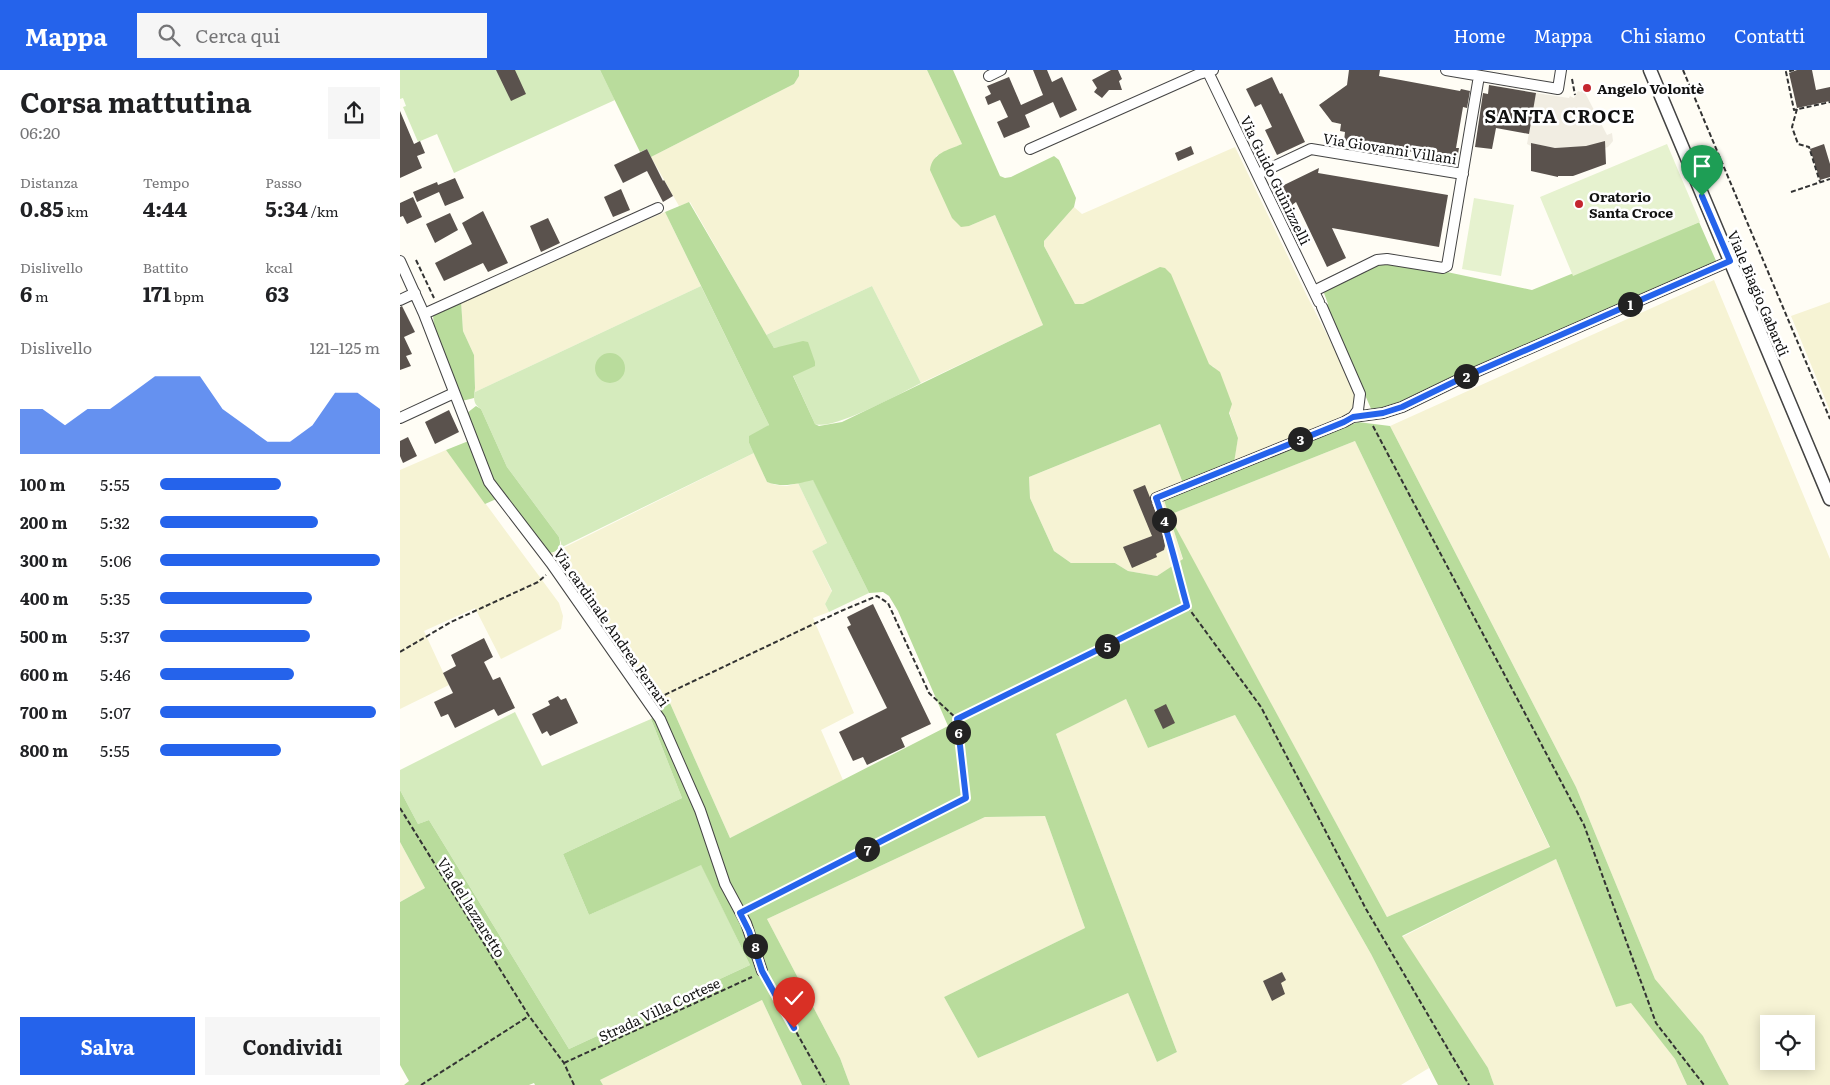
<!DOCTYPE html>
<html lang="it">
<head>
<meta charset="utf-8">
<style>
	body { margin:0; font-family:Literata,serif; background:#f6f6f6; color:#202124; height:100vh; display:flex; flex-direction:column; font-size:19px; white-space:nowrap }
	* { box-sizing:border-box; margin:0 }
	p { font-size:16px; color:#757577 }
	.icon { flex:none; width:28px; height:28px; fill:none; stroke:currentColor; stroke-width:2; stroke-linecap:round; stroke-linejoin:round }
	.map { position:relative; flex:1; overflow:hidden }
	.panel { display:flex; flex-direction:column; background:#fff; width:400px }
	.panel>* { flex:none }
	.buttons { position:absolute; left:1360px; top:945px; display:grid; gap:10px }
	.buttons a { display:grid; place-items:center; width:55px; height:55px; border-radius:0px; background:#fff; box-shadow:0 2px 12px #0003; font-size:25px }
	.pin { position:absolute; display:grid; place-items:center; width:42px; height:42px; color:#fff; margin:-51px -21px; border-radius:50% 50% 50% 0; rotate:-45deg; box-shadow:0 0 5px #0007 }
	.pin .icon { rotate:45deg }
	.km { position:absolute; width:25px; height:25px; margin:-12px; border-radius:50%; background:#222; color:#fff; font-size:14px; line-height:25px; text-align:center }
	.round { display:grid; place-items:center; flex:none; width:52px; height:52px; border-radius:0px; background:#f6f6f6 }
	.head { display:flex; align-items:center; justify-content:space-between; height:85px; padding:0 20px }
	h1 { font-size:28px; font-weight:700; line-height:38px }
	.metrics { display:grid; grid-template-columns:repeat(3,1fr); gap:8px; height:85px; padding:5px 20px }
	.metrics div { display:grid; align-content:center }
	.metrics b { font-size:21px; font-weight:700 }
	.metrics small { font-size:14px; font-weight:400 }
	.metrics p { font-size:14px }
	.chart { height:140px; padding:10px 20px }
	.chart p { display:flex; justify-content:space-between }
	.chart svg { width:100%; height:90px; margin-top:5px; fill:#2563eb; opacity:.7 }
	.button { display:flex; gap:10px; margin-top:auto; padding:10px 20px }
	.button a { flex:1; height:58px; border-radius:0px; background:#2563eb; color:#fff; font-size:20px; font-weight:700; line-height:58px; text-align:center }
	.button a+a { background:#f6f6f6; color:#202124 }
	ul { padding:0 20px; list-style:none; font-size:16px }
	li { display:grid; grid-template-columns:80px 60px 1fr; align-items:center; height:38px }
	li i { height:12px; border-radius:6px; background:#2563eb }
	header { display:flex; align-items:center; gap:30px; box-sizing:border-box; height:70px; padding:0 25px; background:#2563eb; color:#fff }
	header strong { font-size:24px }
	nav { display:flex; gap:28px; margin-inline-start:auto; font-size:18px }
	.search { width:350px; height:45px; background:#f6f6f6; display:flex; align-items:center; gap:12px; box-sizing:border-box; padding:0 18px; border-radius:0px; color:#757577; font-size:19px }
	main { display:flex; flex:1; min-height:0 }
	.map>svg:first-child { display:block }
	.farmland { fill:#f6f3d4; fill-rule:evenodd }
	.green { fill:#d5ebbd }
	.forest { fill:#b9dc9c; fill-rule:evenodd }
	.pitch { fill:#e6f2cf }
	.plaza { fill:#f1ede2 }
	.building { fill:#5a524d }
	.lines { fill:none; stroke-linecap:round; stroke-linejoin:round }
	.minor-casing { stroke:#444; stroke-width:12 }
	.tertiary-casing { stroke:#444; stroke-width:15 }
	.path { stroke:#333; stroke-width:2; stroke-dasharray:5 2.5; stroke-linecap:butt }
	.minor { stroke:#fff; stroke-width:10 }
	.tertiary { stroke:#fff; stroke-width:12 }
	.route-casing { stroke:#fff; stroke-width:10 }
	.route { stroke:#2563eb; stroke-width:6 }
	.poi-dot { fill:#c4262e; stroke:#fff; stroke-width:2 }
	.labels { text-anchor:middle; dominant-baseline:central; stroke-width:5; stroke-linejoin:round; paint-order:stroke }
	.poi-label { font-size:14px; font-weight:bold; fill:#111; stroke:#fff; text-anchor:start }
	.street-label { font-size:14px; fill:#111; stroke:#fff }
	.district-label { font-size:19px; font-weight:bold; letter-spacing:1px; fill:#111; stroke:#fff }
</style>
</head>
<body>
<header>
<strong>Mappa</strong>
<div class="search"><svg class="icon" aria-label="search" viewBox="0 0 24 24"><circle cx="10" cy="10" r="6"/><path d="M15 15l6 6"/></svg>Cerca qui</div>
<nav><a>Home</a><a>Mappa</a><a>Chi siamo</a><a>Contatti</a></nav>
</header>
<main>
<section class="panel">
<div class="head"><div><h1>Corsa mattutina</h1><p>06:20</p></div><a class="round"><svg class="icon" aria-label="share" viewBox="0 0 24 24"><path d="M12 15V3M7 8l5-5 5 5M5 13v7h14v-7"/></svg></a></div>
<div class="metrics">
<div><p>Distanza</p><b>0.85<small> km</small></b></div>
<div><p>Tempo</p><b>4:44</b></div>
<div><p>Passo</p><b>5:34<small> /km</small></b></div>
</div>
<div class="metrics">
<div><p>Dislivello</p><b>6<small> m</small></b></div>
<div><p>Battito</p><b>171<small> bpm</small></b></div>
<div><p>kcal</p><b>63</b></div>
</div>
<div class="chart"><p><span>Dislivello</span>121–125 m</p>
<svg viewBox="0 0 160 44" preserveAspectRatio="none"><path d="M0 44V22L10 22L20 30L30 22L40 22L50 14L60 6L70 6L80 6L90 22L100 30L110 38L120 38L130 30L140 14L150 14L160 22V44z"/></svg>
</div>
<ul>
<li><b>100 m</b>5:55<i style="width:55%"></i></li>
<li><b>200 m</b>5:32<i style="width:72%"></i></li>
<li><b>300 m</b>5:06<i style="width:100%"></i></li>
<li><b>400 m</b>5:35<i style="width:69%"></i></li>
<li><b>500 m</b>5:37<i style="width:68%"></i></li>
<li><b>600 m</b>5:46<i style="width:61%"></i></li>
<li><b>700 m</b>5:07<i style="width:98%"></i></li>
<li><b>800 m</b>5:55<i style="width:55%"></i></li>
</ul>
<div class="button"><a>Salva</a><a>Condividi</a></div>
</section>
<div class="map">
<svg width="1430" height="1015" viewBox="0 0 1430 1015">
	<rect width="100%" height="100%" fill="#fffdf5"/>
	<!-- farmland -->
	<path class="farmland" d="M399,0H527L562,74L536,86L569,156L595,145L643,255L521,313L472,216L366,265L290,132L279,136L251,87L394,14L399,6Z
		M835,77L907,226L954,317L955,324V336L946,345L834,391L838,368L814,297L682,234H675L644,176V171L674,137L682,144Z
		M265,142L301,216L75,322L74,285L63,261L61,231Z
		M1314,210L1430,489V1015H1329L1303,966L1255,909L1176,717L990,356ZM1369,954H1406V991H1369Z
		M1430,232V341L1391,246Z
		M760,354L786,421L769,445L955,371L1150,778L987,847L770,448L783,490L757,506L728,501L715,493H671L654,481L630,428L629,407Z
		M46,380L159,533L163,546L161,559L101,589L75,538L24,561L49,615L0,639V400Z
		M354,383L367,412L376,415L387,416L398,413L427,473L412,481L432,522L425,534L429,542L413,548L454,643L421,660L443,710L330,768L269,631L254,619L148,483H153Z
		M726,629L748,678L835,645L971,884L1029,998L1001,1015H450L440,988L367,849L585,747L645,746L685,858L544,927L578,988L728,923L757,992L777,982L656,664Z
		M0,772L25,818L0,832Z
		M1156,789L1216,937L1231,932L1275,989L1287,1015H1094L1088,998L1002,867Z
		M362,930L402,1015H203L200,1010Z"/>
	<!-- green -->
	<path class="green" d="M0,0H200L215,30L54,103L37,64L18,72L3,37L6,36L3,28L0,29Z
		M301,216L369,355L349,373L354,383L160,478L161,473L159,467L107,397L81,339C74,335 73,329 75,322Z
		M472,216L521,313C501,323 433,361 415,354L380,277L374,278L366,265Z
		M413,409L469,523L429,542L425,534L432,521L412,481L427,473L398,413Z
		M115,642L142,696L251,649L282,728L163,784L189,845L301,794L350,895L169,979L29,750L18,754L0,720V700Z"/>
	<!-- forest -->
	<path class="forest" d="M200,0H399V6L394,14L251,87L247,79L240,82Z
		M527,0H553L600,106L605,108L611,107L654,86L659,90L676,128L674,137L644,171V176L675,234H683L760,197L765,198L771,204L809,294L820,302L832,334L829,343L838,368L833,399L958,352L990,356L1176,717L1255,909L1303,966L1329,1015H1287L1275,989L1231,933L1216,937L1156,789L1002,866L1088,998L1094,1015H1038L971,884L835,645L748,678L726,629L656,664L777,982L757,992L728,923L578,988L544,927L685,858L645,746L585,747L367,849L440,988L450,1015H402L362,930L200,1010L203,1015H135L134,1013L129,1015H4L9,1011L0,995V832L25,818L0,772V720L18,754L29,750L169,979L350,895L301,795L189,845L163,784L282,728L251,649L269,631L330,768L548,656L498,541L489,526L483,522L469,523L413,410C396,414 383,418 367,412L349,373V366L369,355L265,142L289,132L374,278L403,271L408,272L415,292V296L393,306L415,354L419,356L442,352L643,255L595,145L569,156L561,157L552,148L530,100C532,83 548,80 562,74ZM760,354L786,421L764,430L783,489L757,506L728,501L715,493H671L654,481L630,428L629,407ZM955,371L1150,777L987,847L769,445Z
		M1299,152L1317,193L1058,304L992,338L972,341L926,236L928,234L924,223L927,217L984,191H995L1132,220Z
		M61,231L63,261L74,285L75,318L74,328L62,331L34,257L33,245Z
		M195 298a15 15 0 1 1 30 0a15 15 0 1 1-30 0Z
		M76,336L81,339L107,397L159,467C162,476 158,483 148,483L103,426L85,434L46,380L76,368L67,343Z"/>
	<!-- pitch -->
	<path class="pitch" d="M1267,74L1300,152L1173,206L1140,127Z
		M1074,128L1114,135L1101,206L1062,199Z"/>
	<!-- plaza -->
	<path class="plaza" d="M1183,19L1207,65L1212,63L1213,71L1208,77L1205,78L1169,77L1155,78L1131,73V76L1127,74L1136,23L1169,28L1170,26L1174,28L1178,21L1181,22Z"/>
	<!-- building -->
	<path class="building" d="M96,0H115L126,24L111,31Z
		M633,0H647L652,12L662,7L677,40L660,48L653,32L625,45L630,57L604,68L597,52L608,47L600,30L588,35L585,27L591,24L587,16L609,7L621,35L643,25Z
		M711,0H718L722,9L719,11L722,20H709L702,28L694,22L697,18L692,10Z
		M949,0H980L979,6L1060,21L1061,19L1070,21L1067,38L1063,37L1056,78H1059L1056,96L1019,89L1020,83L944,71L945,62L940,61L941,54L932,52L919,35L947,15Z
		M1397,0H1412L1416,20L1430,17V31L1397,38L1389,3Z
		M872,7L880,24L882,23L905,72L877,85L865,60L872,57L861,34L855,37L846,19Z
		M1089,15L1136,23L1129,64L1096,58L1092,79L1075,77L1083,23L1088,24Z
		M0,41L14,74L20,71L25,83L17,86L22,98L0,108Z
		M1205,71L1206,94L1173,106H1158V107L1131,101V73L1155,78L1186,76Z
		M1424,74L1430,94V107L1420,110L1410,79Z
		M791,76L794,84L778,91L775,83Z
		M247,79L263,111L264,110L273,126L263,132L247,101L223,113L214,95Z
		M919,98L918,103L1048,125L1039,177L932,158L946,188L927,197L896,132L892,135L882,116Z
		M55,108L64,128L45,136L39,122L17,132L13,122L37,112L38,115Z
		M221,119L230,140L213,147L204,127Z
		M13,127L22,147L7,154L3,146L0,147V133Z
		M83,141L108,193L88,202L83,193L44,211L35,193L72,174L62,153Z
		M50,143L58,160L35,173L26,154Z
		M148,148L160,173L141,182L130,156Z
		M2,236L15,262L4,267L12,284L6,286L11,296L0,300V237Z
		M49,340L59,362L35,374L25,352Z
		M8,367L17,386L3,393L0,386V371Z
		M745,415L765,465L763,466L765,476L764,480L756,484L757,487L732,498L723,477L752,466L733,420Z
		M473,534L531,654L501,668L505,677L467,695L463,687L453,691L439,662L487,638L447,557L451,555L447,547Z
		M84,568L93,587L84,592L93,610L100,607L115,638L98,646L94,639L55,658L48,644L41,647L34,632L53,623L43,603L56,596L51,585Z
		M158,626L161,630L166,628L178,653L150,666L147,661L142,664L132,644L150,635L148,631Z
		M766,634L775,653L763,659L754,640Z
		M882,902L886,910L881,913L885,924L872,931L863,911Z"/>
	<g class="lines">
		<defs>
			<path id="minor" d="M807,0L919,232
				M1046,0L1158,19L1161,0
				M589,6L601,0
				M630,79L799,4L813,0
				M858,104L911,79L1063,104
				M0,191L24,244L89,412L151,493L260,649L300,740L325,814L346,853L362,901
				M914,221L977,190L987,189L1043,198L1047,196L1079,6
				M0,230L15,223
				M922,237L960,324L958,340L953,347
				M24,244L258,138
				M0,348L54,323
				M756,428L944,352L953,347L983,343L1002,337L1062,308L1330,191"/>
			<path id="tertiary" d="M1250,0L1430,429"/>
		</defs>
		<!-- minor casing -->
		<use href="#minor" class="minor-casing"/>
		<!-- tertiary casing -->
		<use href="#tertiary" class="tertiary-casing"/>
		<!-- path -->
		<path class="path" d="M1283,0L1430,349
			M1394,0L1386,2L1394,40L1430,32
			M1172,9L1175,25
			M1397,39L1392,57L1398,74L1409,77L1420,112
			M1391,122L1430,109
			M16,190L34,228
			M973,356L1184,755L1256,953L1304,1015
			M787,536L861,637L966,839L1069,1015
			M0,582L51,552L138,512L146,505
			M258,628L441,541L477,526L488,533L529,623L557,649
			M0,738L129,946L164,993L174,1015
			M351,837L567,728L557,649L787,536C778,504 771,470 760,438
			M367,910L426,1015
			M164,993L352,907
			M21,1015L129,946"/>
		<!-- minor -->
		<use href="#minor" class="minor"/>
		<!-- tertiary -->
		<use href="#tertiary" class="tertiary"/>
	</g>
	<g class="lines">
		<defs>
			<path id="route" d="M394,958L362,901L349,861L340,843L566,728L557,649L787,536C777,500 769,464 756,428L944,352L953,347L983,343L1002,337L1062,308L1330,191L1302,126"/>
		</defs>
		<!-- route casing -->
		<use href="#route" class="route-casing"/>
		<!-- route -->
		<use href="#route" class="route"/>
	</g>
	<!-- markers -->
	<g class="poi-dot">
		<circle cx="1187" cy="18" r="5"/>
		<circle cx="1179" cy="134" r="5"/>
	</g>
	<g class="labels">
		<!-- poi labels -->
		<g class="poi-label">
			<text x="1197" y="18">Angelo Volontè</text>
			<text x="1189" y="126">Oratorio<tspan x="1189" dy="16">Santa Croce</tspan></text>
		</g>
		<!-- street labels -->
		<g class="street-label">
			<text transform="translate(990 78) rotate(9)">Via Giovanni Villani</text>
			<text transform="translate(876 110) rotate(64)">Via Guido Guinizzelli</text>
			<text transform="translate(1359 223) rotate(67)">Viale Biagio Gabardi</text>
			<text transform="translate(212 557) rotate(55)">Via cardinale Andrea Ferrari</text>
			<text transform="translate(72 837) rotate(58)">Via del lazzaretto</text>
			<text transform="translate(259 939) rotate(-25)">Strada Villa Cortese</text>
		</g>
		<!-- district labels -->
		<g class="district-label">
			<text x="1160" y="45">SANTA CROCE</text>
		</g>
	</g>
</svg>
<div class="buttons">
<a><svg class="icon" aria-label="locate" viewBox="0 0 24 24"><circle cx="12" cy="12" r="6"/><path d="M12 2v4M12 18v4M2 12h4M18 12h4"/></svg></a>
</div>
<div class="pin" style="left:1302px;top:126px;background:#1e9e55"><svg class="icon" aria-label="arrive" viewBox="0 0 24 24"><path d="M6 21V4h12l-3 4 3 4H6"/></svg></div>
<div class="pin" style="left:394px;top:958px;background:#d93025"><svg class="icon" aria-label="check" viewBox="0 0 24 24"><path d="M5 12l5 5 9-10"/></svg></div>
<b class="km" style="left:1230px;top:234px">1</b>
<b class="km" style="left:1066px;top:306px">2</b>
<b class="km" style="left:900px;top:369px">3</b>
<b class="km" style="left:764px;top:450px">4</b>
<b class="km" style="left:707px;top:576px">5</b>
<b class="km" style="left:558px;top:662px">6</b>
<b class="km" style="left:467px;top:779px">7</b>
<b class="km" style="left:355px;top:876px">8</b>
</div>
</main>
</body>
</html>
